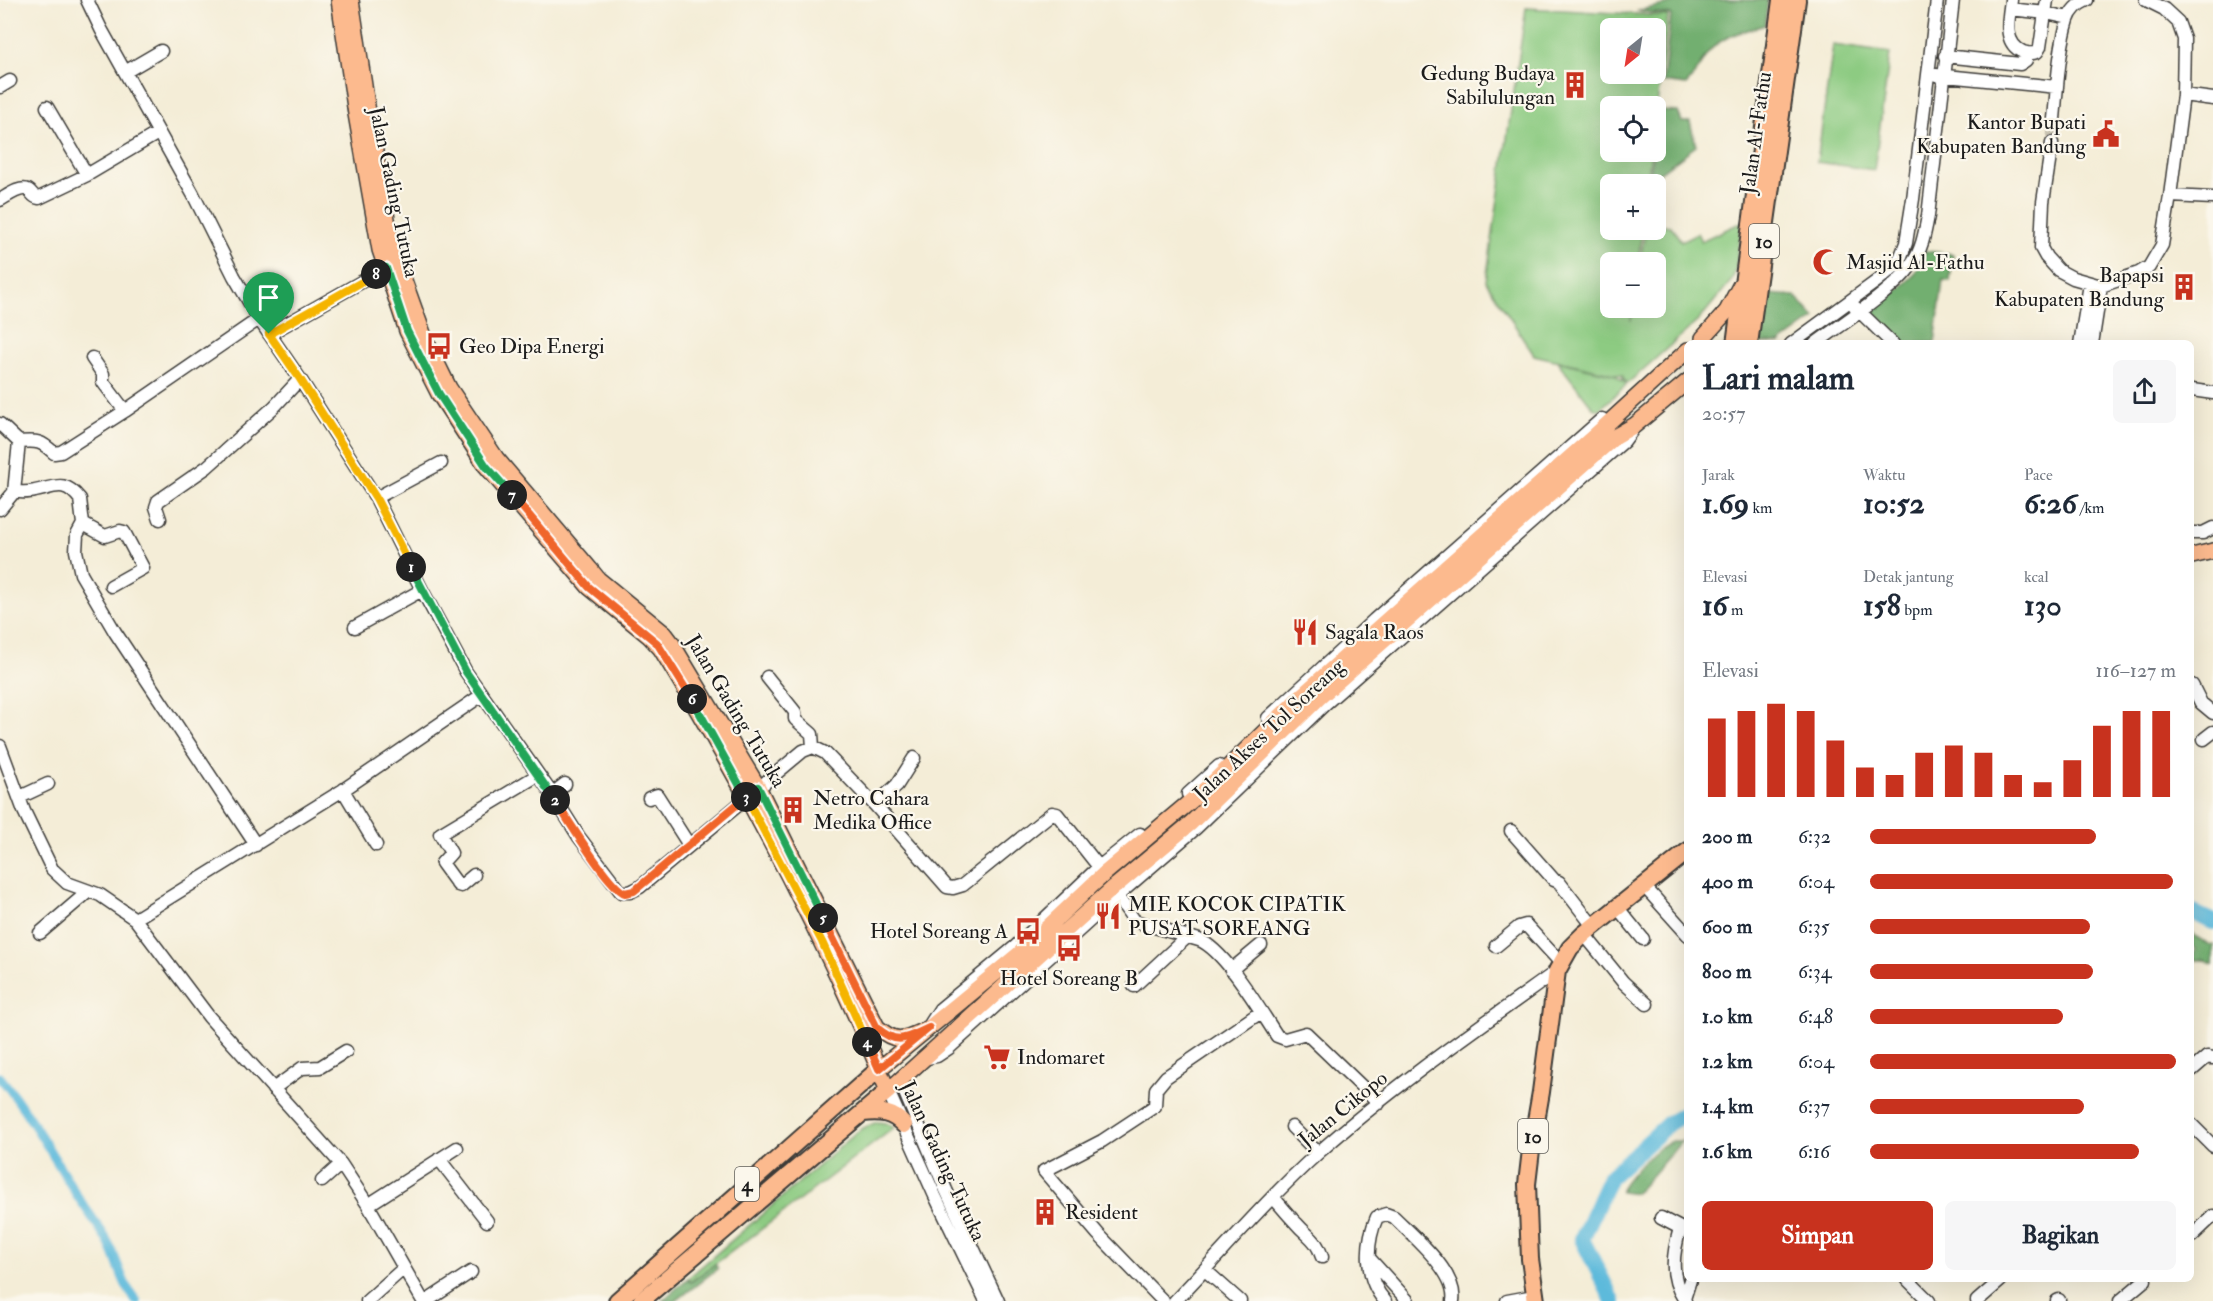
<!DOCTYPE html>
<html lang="id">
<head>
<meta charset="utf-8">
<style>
	body { margin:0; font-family:"IM FELL Double Pica",serif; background:#f6f6f7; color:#1f2937; height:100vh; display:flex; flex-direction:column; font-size:22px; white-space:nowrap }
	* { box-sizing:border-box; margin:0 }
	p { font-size:20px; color:#747a83 }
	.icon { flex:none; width:33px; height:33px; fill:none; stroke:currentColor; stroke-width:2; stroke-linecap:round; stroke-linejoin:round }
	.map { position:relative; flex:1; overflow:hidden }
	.side { position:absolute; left:1684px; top:340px; width:510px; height:942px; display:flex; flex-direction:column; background:#fff; border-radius:9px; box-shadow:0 6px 24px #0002 }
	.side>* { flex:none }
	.needle { width:39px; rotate:210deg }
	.buttons { position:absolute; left:1600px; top:18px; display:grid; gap:12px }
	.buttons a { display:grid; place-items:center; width:66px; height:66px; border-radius:9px; background:#fff; box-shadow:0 6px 24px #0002; font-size:30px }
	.pin { position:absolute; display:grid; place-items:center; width:51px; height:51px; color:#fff; margin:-62px -26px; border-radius:50% 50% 50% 0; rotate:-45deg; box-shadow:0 0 6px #0007 }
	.pin .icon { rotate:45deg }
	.km { position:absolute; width:30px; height:30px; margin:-15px; border-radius:50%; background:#222; color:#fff; font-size:16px; line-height:30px; text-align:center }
	.round { display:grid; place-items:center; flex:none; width:63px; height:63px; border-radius:9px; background:#f6f6f7 }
	.headline { display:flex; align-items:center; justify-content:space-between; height:102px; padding:0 18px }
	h1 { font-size:33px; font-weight:700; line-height:45px }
	.stats { display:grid; grid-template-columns:repeat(3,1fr); gap:9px; height:102px; padding:6px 18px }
	.stats div { display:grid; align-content:center }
	.stats b { font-size:30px; font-weight:700 }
	.stats small { font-size:16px; font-weight:400 }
	.stats p { font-size:16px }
	.chart { height:168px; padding:12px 18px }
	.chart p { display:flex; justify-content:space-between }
	.chart svg { width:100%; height:108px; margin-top:6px; stroke:#c8321e; stroke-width:6 }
	.cta { display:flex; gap:12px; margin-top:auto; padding:12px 18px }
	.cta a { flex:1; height:69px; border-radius:9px; background:#c8321e; color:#fff; font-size:24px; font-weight:700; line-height:69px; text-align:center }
	.cta a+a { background:#f6f6f7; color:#1f2937 }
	ul { padding:0 18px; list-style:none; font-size:20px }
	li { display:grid; grid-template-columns:96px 72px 1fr; align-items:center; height:45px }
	li i { height:15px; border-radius:8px; background:#c8321e }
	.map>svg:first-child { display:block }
	.green { fill:#8dcb82; stroke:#54744f; stroke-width:1.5; fill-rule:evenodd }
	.forest { fill:#72af70; stroke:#476646; stroke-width:1.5 }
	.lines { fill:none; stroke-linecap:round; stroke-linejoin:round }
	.canal { stroke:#5dbadb; stroke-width:9 }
	.river { stroke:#5dbadb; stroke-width:16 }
	.minor-tunnel { stroke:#c9c3b2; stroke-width:12; stroke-dasharray:12 6; stroke-linecap:butt }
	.minor-casing { stroke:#3c3b38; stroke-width:15 }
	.major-casing { stroke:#3c3b38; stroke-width:18 }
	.highway-casing { stroke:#3c3b38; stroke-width:20 }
	.minor { stroke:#fff; stroke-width:12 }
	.major { stroke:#fcba8e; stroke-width:15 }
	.highway { stroke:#fcba8e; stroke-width:16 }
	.split-1-casing { stroke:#fff; stroke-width:12 }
	.split-2-casing { stroke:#fff; stroke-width:12 }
	.split-3-casing { stroke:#fff; stroke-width:12 }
	.split-4-casing { stroke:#fff; stroke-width:12 }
	.split-5-casing { stroke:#fff; stroke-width:12 }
	.split-6-casing { stroke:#fff; stroke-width:12 }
	.split-7-casing { stroke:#fff; stroke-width:12 }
	.split-8-casing { stroke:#fff; stroke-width:12 }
	.split-9-casing { stroke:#fff; stroke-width:12 }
	.split-1 { stroke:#f5b400; stroke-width:8 }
	.split-2 { stroke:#22a559; stroke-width:8 }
	.split-3 { stroke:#f0652b; stroke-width:8 }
	.split-4 { stroke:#f5b400; stroke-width:8 }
	.split-5 { stroke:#f0652b; stroke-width:8 }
	.split-6 { stroke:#22a559; stroke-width:8 }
	.split-7 { stroke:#f0652b; stroke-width:8 }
	.split-8 { stroke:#22a559; stroke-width:8 }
	.split-9 { stroke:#f5b400; stroke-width:8 }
	.labels { text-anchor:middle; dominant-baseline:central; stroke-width:4.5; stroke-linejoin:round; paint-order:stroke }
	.shield { fill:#fbf7ec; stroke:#5f5e5a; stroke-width:1.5 }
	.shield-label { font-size:20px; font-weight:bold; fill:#1c1c1c }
	.poi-label { font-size:21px; fill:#1c1c1c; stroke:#fbf7ec; text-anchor:start }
	.street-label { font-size:21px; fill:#1c1c1c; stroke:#fbf7ec }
</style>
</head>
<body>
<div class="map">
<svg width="2213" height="1301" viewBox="0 0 2213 1301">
	<rect width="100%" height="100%" fill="#fbf7ec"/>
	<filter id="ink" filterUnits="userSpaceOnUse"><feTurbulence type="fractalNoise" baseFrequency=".0167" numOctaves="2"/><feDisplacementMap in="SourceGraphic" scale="12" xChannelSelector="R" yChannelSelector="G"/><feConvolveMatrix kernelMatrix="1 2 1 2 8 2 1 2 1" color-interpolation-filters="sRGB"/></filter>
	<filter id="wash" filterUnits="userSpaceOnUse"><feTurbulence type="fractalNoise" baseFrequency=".008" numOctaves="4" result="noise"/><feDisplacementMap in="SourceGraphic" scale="24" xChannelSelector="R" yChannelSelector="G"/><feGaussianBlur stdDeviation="1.35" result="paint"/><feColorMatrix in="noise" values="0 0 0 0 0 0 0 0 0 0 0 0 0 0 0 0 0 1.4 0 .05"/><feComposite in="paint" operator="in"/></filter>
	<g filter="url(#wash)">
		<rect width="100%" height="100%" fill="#f4edd7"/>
		<!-- green -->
		<path class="green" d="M1526,8L1668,16L1656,113V106H1611V152H1651L1647,184H1611V230H1642L1638,262H1611V308H1632L1631,321L1633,308H1656V262H1640L1645,230H1656V224L1671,226L1681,241L1697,233L1701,241L1742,222L1736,268L1732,280L1699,320L1628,383L1623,379V376L1534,355L1486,281ZM1656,28V74H1611V28Z
			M1833,45L1890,53L1874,170L1817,162Z
			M1557,361L1615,375L1627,384L1600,409H1594Z
			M877,1122L886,1123L894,1128C826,1179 759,1233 690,1282L687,1279L861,1129Z"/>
		<!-- forest -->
		<path class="forest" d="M1686,0H1768L1765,25C1746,31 1721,35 1708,53C1700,64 1696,75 1686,85L1663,82L1671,15L1637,11Z
			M1659,111L1678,112L1682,122H1690L1696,146L1659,173L1656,198V184H1649L1653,152H1656Z
			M1925,251L1953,254L1950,281L1943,280L1935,343H1901L1865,312L1899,289L1915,274Z
			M1768,294L1795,296L1815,318L1780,343H1758L1766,295Z
			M2192,934L2210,945L2213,944V965L2204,960H2192L2195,949L2192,946Z
			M1682,1141L1636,1193L1620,1191C1626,1177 1658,1145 1672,1141C1676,1141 1679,1141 1682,1141Z
			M715,1264L718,1268L676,1301H662L687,1279L691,1282Z"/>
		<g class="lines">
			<!-- canal -->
			<path class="canal" d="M0,1077C28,1112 50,1151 73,1189C84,1208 99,1225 109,1244C119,1263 122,1285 137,1301"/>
			<!-- river -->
			<path class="river" d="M2192,912L2213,922
				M1613,1301L1582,1239L1610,1177L1669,1123L1688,1112"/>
		</g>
	</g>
	<g filter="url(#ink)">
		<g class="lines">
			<!-- minor-tunnel -->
			<path class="minor-tunnel" d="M2052,143L2054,119"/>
			<defs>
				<path id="minor" d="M87,0L101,29L193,194L234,276L259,319L300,379L376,498L422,590L466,672L552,794L579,837L621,892H630L640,887L803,751L813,747L825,753L875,805L947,887L953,888L963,885L1052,813L1057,814L1099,867
					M2011,0C2009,18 2002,43 2023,52C2029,54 2032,54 2037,52L2040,47L2047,0
					M2010,9L2046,13L2069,18
					M1945,56L2020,64L2026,60L2027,53
					M125,72L161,51
					M1936,75L2057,87
					M0,87L10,81
					M2183,95L2213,99
					M47,107L87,175
					M2054,119C2057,88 2059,49 2068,20C2071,11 2078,4 2087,0
					M2052,143L2043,202L2041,248L2046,257L2058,270L2073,278L2101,286L2139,273L2149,267L2162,245L2170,196L2183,95L2184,39L2178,22L2164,9L2146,0
					M2170,196L2213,198
					M0,200C6,197 20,186 28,190C33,193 32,197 39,198L87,175L158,133
					M1855,307L1893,344
					M269,334L386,268
					M1791,344L1877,281L1895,266L1901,256L1906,243L1913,199L1937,0
					M1815,344C1843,323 1894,291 1912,264C1922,250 1925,232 1928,216L1953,0
					M2080,344L2090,284
					M2092,344L2101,286
					M92,358L103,374V382L125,411
					M2192,390L2213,393
					M0,424L19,442L14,492L0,509
					M19,442C37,441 40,440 54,453L61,452L125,411L259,319
					M14,492C21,492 28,493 35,491C56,487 64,479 80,499L83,524L105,536L120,531L124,532L143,568L111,586
					M376,498L441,463
					M160,519L156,507L158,501L207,467L274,407L300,379
					M83,524L77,535L76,551L81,574L115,632L256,845
					M2192,533H2203L2213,528
					M355,627L422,590
					M767,677L795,712V719L812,734L813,747
					M2192,685L2201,703L2213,713
					M1268,718L1374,620L1602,419
					M2204,739L2213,732
					M0,746L24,811L52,869L67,883L100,895L135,919L209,1017L341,1164L368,1205L423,1301
					M343,790L376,845
					M552,794L565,784
					M1188,794L1219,766
					M20,797L48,784
					M649,798L657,795L689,845
					M875,805L897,785L914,758
					M1511,831L1554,880L1559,882L1593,926
					M474,875L461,886L458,885L442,863L451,853L440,834L538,775
					M1644,886L1688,935
					M1117,896L1134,920L1138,922L1199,940C1225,950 1261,1012 1277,1036L1285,1039L1306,1033L1379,1103
					M1617,907L1643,939
					M135,919L343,790L482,695
					M40,933L89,891
					M1584,934L1623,982L1647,1004
					M1496,946L1519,927L1526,925L1560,962
					M1231,970L1261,945
					M1134,986L1187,937
					M931,1023L940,1009L1016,946L1099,867L1140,834
					M927,1058L937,1056L949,1048L1117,896L1196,828L1326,703L1624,441L1635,426
					M2192,1070L2207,1057L2213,1058
					M900,1081L946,1190L998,1301
					M273,1089L302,1068L320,1067L346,1051
					M888,1091L935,1196L986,1301
					M2192,1125L2213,1146
					M1292,1127L1318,1153
					M439,1159L487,1221
					M322,1181L341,1164
					M1273,1197C1281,1206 1288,1215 1296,1223C1308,1237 1316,1238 1322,1257
					M368,1205L457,1148
					M1661,1218L1686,1231
					M1680,1228C1673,1253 1669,1276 1684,1299
					M2192,1236L2213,1216
					M1369,1258L1408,1301
					M1205,1270L1240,1301
					M1908,1280L1929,1301
					M367,1301L404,1268
					M427,1301L471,1272
					M1163,1301L1098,1234L1044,1171L1102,1141L1155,1106L1156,1089L1166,1077L1261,1012
					M1175,1301C1222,1252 1267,1199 1318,1153C1392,1087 1476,1029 1557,971
					M1385,1301C1365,1279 1365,1244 1377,1217L1386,1214L1394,1217C1412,1235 1458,1273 1453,1301
					M1507,1301L1534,1296
					M1685,1301L1684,1299L1690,1280
					M1977,1301L2001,1280
					M2057,1301L2059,1300
					M2120,1301L2145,1280"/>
				<path id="major" d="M339,0L356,114L380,250L407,331L439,394L486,466L589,587L649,636L661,649C747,790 825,938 888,1091L1112,889L1191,823L1319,698L1616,436L1635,425L1688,381
					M351,0L368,112L392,247L425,339L449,388L496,458L590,569L598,579L665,634L671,642L758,787L877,1027C898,1046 906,1038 929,1028
					M1703,338L1727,311L1741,284
					M2192,556L2213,551
					M879,1069L1019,954L1104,874L1210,785L1300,697L1594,436L1688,350"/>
				<path id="highway" d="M1735,344L1781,0
					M1749,344L1797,0
					M863,1113C880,1111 892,1112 904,1125
					M617,1301L879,1069
					M641,1301L888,1091
					M1536,1301L1530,1259L1527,1184L1531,1150L1541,1092L1557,971L1570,948L1584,934L1688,851"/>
			</defs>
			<!-- minor casing -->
			<use href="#minor" class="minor-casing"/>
			<!-- major casing -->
			<use href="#major" class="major-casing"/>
			<!-- highway casing -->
			<use href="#highway" class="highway-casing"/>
			<!-- minor -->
			<use href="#minor" class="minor"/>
			<!-- major -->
			<use href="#major" class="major"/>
			<!-- highway -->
			<use href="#highway" class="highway"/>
		</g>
	</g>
	<g class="lines" filter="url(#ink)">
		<defs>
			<path id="split-1" d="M269,334L300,379L376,498L411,567"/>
			<path id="split-2" d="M411,567L466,672L555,800"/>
			<path id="split-3" d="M555,800C567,818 608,887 625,893L634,891L640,886L746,797"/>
			<path id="split-4" d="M746,797L822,942L867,1042"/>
			<path id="split-5" d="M823,918L877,1028C898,1046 906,1038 929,1028L879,1069L867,1042"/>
			<path id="split-6" d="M692,699L746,797L758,787L823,918"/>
			<path id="split-7" d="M512,495L589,587L657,643L692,699"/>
			<path id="split-8" d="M376,274L386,268L407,331L439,394L486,466L512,495"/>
			<path id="split-9" d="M269,334L376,274"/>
		</defs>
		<!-- split-1 casing -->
		<use href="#split-1" class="split-1-casing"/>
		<!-- split-2 casing -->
		<use href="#split-2" class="split-2-casing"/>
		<!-- split-3 casing -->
		<use href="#split-3" class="split-3-casing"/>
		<!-- split-4 casing -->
		<use href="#split-4" class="split-4-casing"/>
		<!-- split-5 casing -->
		<use href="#split-5" class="split-5-casing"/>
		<!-- split-6 casing -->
		<use href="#split-6" class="split-6-casing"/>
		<!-- split-7 casing -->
		<use href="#split-7" class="split-7-casing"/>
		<!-- split-8 casing -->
		<use href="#split-8" class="split-8-casing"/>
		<!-- split-9 casing -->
		<use href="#split-9" class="split-9-casing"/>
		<!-- split-1 -->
		<use href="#split-1" class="split-1"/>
		<!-- split-2 -->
		<use href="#split-2" class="split-2"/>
		<!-- split-3 -->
		<use href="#split-3" class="split-3"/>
		<!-- split-4 -->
		<use href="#split-4" class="split-4"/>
		<!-- split-5 -->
		<use href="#split-5" class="split-5"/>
		<!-- split-6 -->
		<use href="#split-6" class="split-6"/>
		<!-- split-7 -->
		<use href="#split-7" class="split-7"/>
		<!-- split-8 -->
		<use href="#split-8" class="split-8"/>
		<!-- split-9 -->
		<use href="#split-9" class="split-9"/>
	</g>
	<!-- icons -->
	<defs>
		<symbol id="building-bare" viewBox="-9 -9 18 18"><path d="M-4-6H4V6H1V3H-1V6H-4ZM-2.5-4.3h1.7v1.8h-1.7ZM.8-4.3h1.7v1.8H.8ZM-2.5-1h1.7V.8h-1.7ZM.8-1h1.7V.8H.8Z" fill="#c8321e" stroke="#fbf7ec" stroke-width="2.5" paint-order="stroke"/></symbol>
		<symbol id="civic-bare" viewBox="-9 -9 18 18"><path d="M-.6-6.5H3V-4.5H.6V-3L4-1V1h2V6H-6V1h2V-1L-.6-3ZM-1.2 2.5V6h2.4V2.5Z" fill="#c8321e" stroke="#fbf7ec" stroke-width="2.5" paint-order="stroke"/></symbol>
		<symbol id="mosque-bare" viewBox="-9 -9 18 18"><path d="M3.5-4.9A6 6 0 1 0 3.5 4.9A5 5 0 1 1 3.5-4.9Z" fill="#c8321e" stroke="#fbf7ec" stroke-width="2.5" paint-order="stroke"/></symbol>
		<symbol id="bus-bare" viewBox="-9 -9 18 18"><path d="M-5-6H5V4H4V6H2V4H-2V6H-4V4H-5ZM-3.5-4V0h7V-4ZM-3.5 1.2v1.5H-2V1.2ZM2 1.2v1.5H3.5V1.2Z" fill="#c8321e" stroke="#fbf7ec" stroke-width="2.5" paint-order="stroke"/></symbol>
		<symbol id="restaurant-bare" viewBox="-9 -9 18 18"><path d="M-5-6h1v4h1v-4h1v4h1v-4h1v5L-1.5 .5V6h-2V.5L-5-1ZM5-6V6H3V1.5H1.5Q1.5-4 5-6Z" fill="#c8321e" stroke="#fbf7ec" stroke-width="2.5" paint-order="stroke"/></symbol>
		<symbol id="supermarket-bare" viewBox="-9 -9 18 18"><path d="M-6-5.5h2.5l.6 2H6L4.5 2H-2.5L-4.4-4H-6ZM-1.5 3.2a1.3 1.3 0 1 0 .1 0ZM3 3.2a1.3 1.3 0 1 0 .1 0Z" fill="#c8321e" stroke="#fbf7ec" stroke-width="2.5" paint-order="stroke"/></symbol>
	</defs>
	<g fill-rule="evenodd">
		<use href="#building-bare" x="1556" y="66" width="38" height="38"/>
		<use href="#civic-bare" x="2087" y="115" width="38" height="38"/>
		<use href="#mosque-bare" x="1807" y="243" width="38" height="38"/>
		<use href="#building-bare" x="2165" y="268" width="38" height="38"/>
		<use href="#bus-bare" x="420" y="327" width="38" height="38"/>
		<use href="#restaurant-bare" x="1286" y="613" width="38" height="38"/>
		<use href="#building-bare" x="774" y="791" width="38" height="38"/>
		<use href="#restaurant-bare" x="1089" y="897" width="38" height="38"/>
		<use href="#bus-bare" x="1009" y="912" width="38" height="38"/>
		<use href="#bus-bare" x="1050" y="929" width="38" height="38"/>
		<use href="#supermarket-bare" x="978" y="1038" width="38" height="38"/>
		<use href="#building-bare" x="1026" y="1193" width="38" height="38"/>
	</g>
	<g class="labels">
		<!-- shield labels -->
		<g class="shield">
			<rect x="1749" y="224" width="30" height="34" rx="4.5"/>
			<rect x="1518" y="1119" width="30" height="34" rx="4.5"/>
			<rect x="735" y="1167" width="24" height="34" rx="4.5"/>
		</g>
		<g class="shield-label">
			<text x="1764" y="241">10</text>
			<text x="1533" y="1136">10</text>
			<text x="747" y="1184">4</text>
		</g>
		<!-- poi labels -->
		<g class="poi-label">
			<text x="1555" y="73" text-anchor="end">Gedung Budaya<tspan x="1555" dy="24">Sabilulungan</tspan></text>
			<text x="2086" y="122" text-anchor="end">Kantor Bupati<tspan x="2086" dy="24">Kabupaten Bandung</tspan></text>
			<text x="1846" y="262">Masjid Al-Fathu</text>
			<text x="2164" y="275" text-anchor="end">Bapapsi<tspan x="2164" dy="24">Kabupaten Bandung</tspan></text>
			<text x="459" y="346">Geo Dipa Energi</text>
			<text x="1325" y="632">Sagala Raos</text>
			<text x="813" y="798">Netro Cahara<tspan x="813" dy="24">Medika Office</tspan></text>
			<text x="1128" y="904">MIE KOCOK CIPATIK<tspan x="1128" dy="24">PUSAT SOREANG</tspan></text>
			<text x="1008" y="931" text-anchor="end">Hotel Soreang A</text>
			<text x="1069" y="978" text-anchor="middle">Hotel Soreang B</text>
			<text x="1017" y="1057">Indomaret</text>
			<text x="1065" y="1212">Resident</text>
		</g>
		<!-- street labels -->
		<g class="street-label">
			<text transform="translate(1756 133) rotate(-82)">Jalan Al-Fathu</text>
			<text transform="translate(394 192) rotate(78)">Jalan Gading Tutuka</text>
			<text transform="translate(736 711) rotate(59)">Jalan Gading Tutuka</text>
			<text transform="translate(1269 730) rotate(-43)">Jalan Akses Tol Soreang</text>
			<text transform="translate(1343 1109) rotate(-39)">Jalan Cikopo</text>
			<text transform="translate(943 1161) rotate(65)">Jalan Gading Tutuka</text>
		</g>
	</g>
</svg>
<div class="buttons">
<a><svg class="needle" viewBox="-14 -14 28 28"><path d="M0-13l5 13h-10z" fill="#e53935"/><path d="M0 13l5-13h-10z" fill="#747a83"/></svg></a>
<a><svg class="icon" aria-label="locate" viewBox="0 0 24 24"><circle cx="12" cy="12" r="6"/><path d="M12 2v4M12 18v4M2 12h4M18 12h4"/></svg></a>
<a>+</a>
<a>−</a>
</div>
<div class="pin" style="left:269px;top:334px;background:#1e9e55"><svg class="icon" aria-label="arrive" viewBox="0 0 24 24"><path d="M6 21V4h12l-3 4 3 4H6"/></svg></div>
<b class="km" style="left:411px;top:567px">1</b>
<b class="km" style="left:555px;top:800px">2</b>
<b class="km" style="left:746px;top:797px">3</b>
<b class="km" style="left:867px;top:1042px">4</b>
<b class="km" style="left:823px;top:918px">5</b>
<b class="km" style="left:692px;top:699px">6</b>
<b class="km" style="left:512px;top:495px">7</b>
<b class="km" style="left:376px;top:274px">8</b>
<section class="side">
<div class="headline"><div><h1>Lari malam</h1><p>20:57</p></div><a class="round"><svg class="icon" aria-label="share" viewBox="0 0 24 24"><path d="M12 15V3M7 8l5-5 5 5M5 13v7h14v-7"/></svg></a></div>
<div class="stats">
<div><p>Jarak</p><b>1.69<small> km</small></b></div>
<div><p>Waktu</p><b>10:52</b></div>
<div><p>Pace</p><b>6:26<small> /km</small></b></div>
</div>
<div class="stats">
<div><p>Elevasi</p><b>16<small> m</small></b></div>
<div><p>Detak jantung</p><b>158<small> bpm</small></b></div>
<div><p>kcal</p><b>130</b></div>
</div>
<div class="chart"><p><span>Elevasi</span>116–127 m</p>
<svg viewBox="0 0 160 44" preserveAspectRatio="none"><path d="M5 44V12M15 44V9M25 44V6M35 44V9M45 44V21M55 44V32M65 44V35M75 44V26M85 44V23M95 44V26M105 44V35M115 44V38M125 44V29M135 44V15M145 44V9M155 44V9"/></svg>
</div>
<ul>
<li><b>200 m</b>6:32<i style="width:74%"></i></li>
<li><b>400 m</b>6:04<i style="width:99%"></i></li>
<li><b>600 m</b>6:35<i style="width:72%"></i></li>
<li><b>800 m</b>6:34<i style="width:73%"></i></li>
<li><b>1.0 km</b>6:48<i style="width:63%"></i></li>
<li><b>1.2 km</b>6:04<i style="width:100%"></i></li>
<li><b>1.4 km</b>6:37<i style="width:70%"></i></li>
<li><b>1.6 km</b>6:16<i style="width:88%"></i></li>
</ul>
<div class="cta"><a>Simpan</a><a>Bagikan</a></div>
</section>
</div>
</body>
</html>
